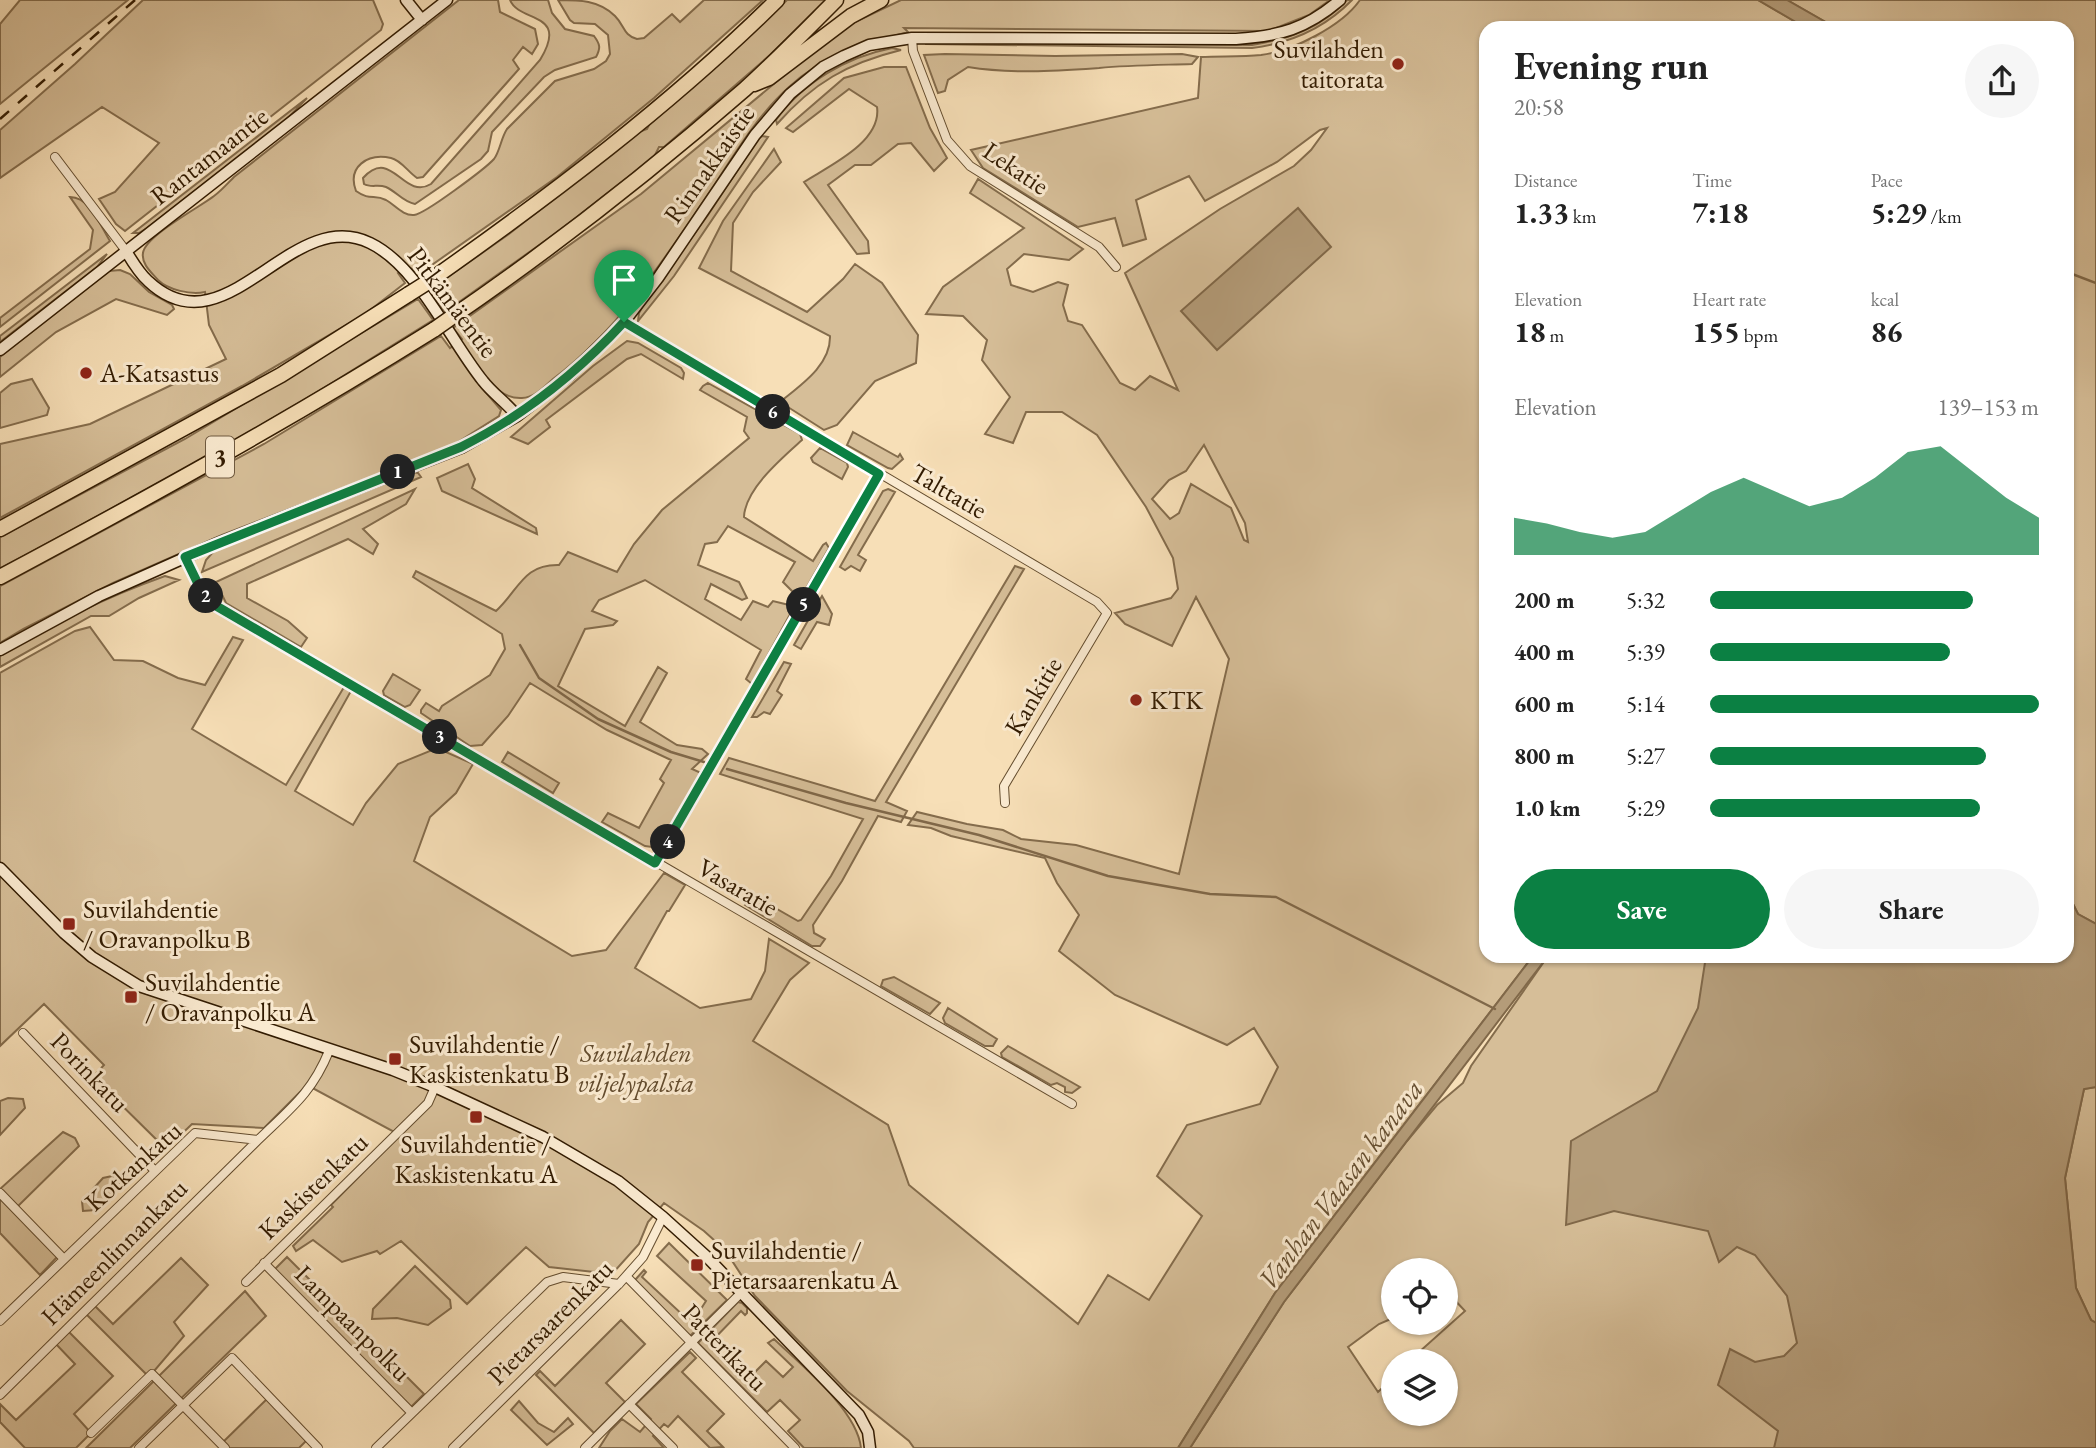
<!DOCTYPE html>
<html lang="en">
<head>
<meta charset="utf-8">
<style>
	body { margin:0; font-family:"EB Garamond",serif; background:#f6f6f6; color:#222; height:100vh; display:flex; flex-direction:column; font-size:26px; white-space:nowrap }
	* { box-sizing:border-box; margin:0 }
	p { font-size:23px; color:#767676 }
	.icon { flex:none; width:38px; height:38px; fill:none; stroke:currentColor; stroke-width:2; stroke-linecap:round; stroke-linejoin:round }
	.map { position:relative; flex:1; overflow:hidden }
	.panel { position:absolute; left:1479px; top:21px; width:595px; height:942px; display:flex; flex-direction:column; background:#fff; border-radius:21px; box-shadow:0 2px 5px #0004 }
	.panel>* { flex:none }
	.buttons { position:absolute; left:1381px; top:1258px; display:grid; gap:14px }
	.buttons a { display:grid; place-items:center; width:77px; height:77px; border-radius:50%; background:#fff; box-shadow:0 2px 5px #0004; font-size:35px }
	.pin { position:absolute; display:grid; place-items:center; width:60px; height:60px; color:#fff; margin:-72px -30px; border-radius:50% 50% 50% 0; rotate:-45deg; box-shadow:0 0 7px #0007 }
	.pin .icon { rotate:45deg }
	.km { position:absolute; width:35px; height:35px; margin:-18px; border-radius:50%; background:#222; color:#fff; font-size:19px; line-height:35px; text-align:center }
	.round { display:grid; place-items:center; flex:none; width:74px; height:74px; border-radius:37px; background:#f6f6f6 }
	.overview { display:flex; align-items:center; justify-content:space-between; height:119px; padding:0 35px }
	h1 { font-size:38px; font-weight:700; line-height:52px }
	.stats { display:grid; grid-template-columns:repeat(3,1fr); gap:10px; height:119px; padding:7px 35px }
	.stats div { display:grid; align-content:center }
	.stats b { font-size:30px; font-weight:700 }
	.stats small { font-size:19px; font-weight:400 }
	.stats p { font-size:19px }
	.chart { height:196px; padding:14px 35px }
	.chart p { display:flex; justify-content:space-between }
	.chart svg { width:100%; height:126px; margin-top:7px; fill:#0b8043; opacity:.7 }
	.button { display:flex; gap:14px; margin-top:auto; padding:14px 35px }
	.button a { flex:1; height:80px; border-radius:42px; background:#0b8043; color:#fff; font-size:28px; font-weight:700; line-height:80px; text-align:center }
	.button a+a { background:#f6f6f6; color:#222 }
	ul { padding:0 35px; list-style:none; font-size:23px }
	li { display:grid; grid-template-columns:112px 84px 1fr; align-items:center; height:52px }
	li i { height:18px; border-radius:9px; background:#0b8043 }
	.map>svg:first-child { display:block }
	.green { fill:#d6be98; stroke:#846c4c; stroke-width:2; fill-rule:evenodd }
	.water { fill:#b49c79; stroke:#806849; stroke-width:2 }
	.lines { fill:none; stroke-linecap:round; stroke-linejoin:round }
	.stream { stroke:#806849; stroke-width:2.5 }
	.street-casing { stroke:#634c2e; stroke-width:10 }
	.secondary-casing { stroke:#321b01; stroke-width:13 }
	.highway-casing { stroke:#321b01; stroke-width:17 }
	.street { stroke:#faead0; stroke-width:8 }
	.secondary { stroke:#faead0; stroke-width:10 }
	.highway { stroke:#f7dfb7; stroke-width:14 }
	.rail { stroke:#321b01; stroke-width:2.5; stroke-dasharray:12 12; stroke-linecap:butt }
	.highway-bridge-casing { stroke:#321b01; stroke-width:17; stroke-linecap:butt }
	.highway-bridge { stroke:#f7dfb7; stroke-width:14 }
	.route-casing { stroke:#fff; stroke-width:14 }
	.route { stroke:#0b8043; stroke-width:9 }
	.poi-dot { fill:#8f2418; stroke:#faead0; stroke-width:2.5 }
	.labels { text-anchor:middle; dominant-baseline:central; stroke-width:6; stroke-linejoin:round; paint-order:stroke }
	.shield { fill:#faead0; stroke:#6e593f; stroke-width:2 }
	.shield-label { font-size:24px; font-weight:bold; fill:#321b01 }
	.poi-label { font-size:26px; fill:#321b01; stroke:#faead0; text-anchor:start }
	.street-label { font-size:26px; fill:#321b01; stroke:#faead0 }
	.park-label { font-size:26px; font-style:italic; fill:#634c2e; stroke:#faead0 }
	.water-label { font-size:28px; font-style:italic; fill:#664f31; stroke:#faead0 }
</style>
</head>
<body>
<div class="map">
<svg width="2096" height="1448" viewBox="0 0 2096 1448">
	<rect width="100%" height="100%" fill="#f7dfb7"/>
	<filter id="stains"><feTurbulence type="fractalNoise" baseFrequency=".00286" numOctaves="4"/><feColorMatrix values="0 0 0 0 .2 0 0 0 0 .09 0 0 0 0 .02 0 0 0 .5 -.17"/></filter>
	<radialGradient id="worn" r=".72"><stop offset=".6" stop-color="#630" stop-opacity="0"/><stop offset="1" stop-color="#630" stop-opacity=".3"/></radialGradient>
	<!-- green -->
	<path class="green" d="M20,0H128L0,104V24Z
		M143,0H373L383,24L381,30L125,231L116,224L99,199L115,192L159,143L102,107L0,178V130L75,64Z
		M459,0H498L500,12L535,29L538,44L532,54L523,47L513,60L519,69L423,177L417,178C408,172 401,160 391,158C367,153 347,167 356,191C370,201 374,194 386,200C395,205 403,216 414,215C425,214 486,168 494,159C500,151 501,138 507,129L555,81L594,69L606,61L610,54L608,35L595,24L574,23L570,20L558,0C579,0 599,0 615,16C625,26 623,35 637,39L644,38L672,14L680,22L704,0H763L654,98L557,177L419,274L409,267L398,273L405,283L365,314L242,386L0,518V444L90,424L226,359L209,325L205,292C191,295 168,290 158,280C152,273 141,264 143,253C145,236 200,207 214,196C221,191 228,183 234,177Z
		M510,0H548L552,13L565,29L594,36C600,44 601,48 596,57L555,70L544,77L492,132L488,151L481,159L415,204C403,202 397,192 386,187C378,184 371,188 364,184L363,178C392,146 403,201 431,184L540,60C570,11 519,23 510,0Z
		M787,0H826L770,55L664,147H659L654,157L559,231L445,312L428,291L509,234L639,132L647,129L649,125L752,34Z
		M901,0H1330L1309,15L1268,31L904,28L908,32C863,44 825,54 789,87C759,114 737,150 715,184C667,255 622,327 553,379C544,387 534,398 522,398C504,399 494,387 483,374L476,381L501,410L499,416L450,447L222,535L113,583L23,629L0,643V586L264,444L441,336L450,348L462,339L453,328L641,194L810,54L853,23Z
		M1347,0H1352C1324,29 1291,43 1252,48L925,44L939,42L1252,45C1289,39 1321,28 1347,0Z
		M1360,0H1758L1806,28H1486V956H1533L1275,1293L1178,1448H914L909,1441L847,1391L755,1296L725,1250L704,1231L664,1203L648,1222L639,1244L612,1274L549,1267L526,1247L467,1304L401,1241L380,1254L377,1251L342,1262L313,1240L296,1251L293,1246L333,1207L331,1205L400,1135L307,1085L264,1128L192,1124L166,1149L93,1077L104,1065L44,1004L0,1046V673L75,631L90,627L114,660L143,661L178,678L205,685L233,637L243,640L192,729L286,785L344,687L351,691L295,791L353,825L366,803L398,764L437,748L473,764L456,793L430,817L414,861L572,956L606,950L664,873L685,885L669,911H667L635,968L700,1008L751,999L765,971L769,939L809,963L790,980L753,1041L888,1125L909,1185L1078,1324L1108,1275L1149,1300L1202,1216L1157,1176L1187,1125L1260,1104L1278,1067L1254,1028L1227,1045L1115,995L1059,951L1079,915L1057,883L1045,858L951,836L931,828L908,825L917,812L967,824L1003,830L1021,839L1076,845L1179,874L1229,659L1196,597L1172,646L1125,624L1115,613L1171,598L1178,589L1173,558L1146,507L1097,435L1062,412H1026L1013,443L985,434L1010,397L982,360L987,340L963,316L926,314L943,287L1024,228L970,193L978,179L1083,249L1069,260L1024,254L1007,269L1011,285L1033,292L1058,282L1068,285L1063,305L1068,321L1082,325L1120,383L1135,390L1150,376L1178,390L1125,273L1220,209L1294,166L1311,150L1327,128L1320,130L1277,162L1205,201L1189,176L1136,200L1146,239L1123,246L1115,218L1078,227L983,168L971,150L1198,98L1201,57C1221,56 1241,57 1261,55C1293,51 1342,26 1360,0ZM1204,445L1245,523L1248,542L1244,540L1231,508L1191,484L1179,513L1170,519L1152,499L1169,480L1186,471Z
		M1787,0H2096V924L2078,914L2067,892V28H1836Z
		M892,48L901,50C848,63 813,83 777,124L776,120C803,82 847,57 892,48Z
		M945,54L1055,56L1182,54L1198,57L1192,64C1161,65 1130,65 1099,68C1054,71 1012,74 968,67L948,80L945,91L938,93L924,55Z
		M884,67H906L930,128L947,158L934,171L911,143L898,144L871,165H855L828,185L868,241L869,253L857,254L804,182C829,166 882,142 877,107L849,89L793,132L786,128L844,78Z
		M307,98L285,121L147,228L139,233H133Z
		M762,136L768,137L674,276L638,321L639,313L646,300L708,215L758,139Z
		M774,149L781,162L753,192L733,223L731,271L807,312L843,279L855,264L882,283L918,335L916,363L875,381L837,425L824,430L780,402C801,385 831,365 830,336L699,268L723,221Z
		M70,197C90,197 100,225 110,241L0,327V318L90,249L93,230Z
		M107,254L97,267L0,342V336Z
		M120,270L130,274L149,292L172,305L174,309L167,315L116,299L56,332L0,377V357L109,271Z
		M418,299L433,320L319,391L208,456L0,569V537L185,439Z
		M627,341L638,343L681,368L684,373L683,379L641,354L627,359L546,420L550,427L528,444L511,437L593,366Z
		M32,379L49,408L47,415L0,428V393L11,384Z
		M708,383L800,434L802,440C782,458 745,489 744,517L813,561L823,545L826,543L829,548L800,599L783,582L795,562L728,526L717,542L705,544L698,565L739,582L747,598L742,600L711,584L705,599L741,620L753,601L768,607L773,601L789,605L793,609L752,684L746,679L761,650L645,580L599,600L592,611L617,621L613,625L585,629L558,686L625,726L658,667L667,673L640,722L677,745L702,749L708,754L692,769L701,773L662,839L652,847L645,846L602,822L608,813L639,828L664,783L660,779L671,760L607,730L530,683L508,716L482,745L470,746L421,713V710L426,703L439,711L442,706L490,675L505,649L502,634L413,577L416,571L496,611C519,590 523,564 559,565L568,552L617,572L634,544L662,510L749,438L744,431L747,417L700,390L703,386Z
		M853,432L898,457L900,454L903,459L892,469L888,468L847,445Z
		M820,448L847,463L848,467L842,479L813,462L811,458Z
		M468,464L475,479L472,488L536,528L537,534L442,491L437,478Z
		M412,472L418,473L421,477L202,572L206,560L214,551Z
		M415,489L406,504L363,529L378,544L373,554L348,539L247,584V598L288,621L307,638L301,647L226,603L216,582Z
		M888,489L895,492L858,555L866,560L860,571L851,566L845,570L840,567L883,491Z
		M1015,566L1024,569L886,802L907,811L901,822L878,816L842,881L813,925L814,933L825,939L820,946H812L745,905L751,894L798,921L801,920L831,876L863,819L720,774L729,758L875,801Z
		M165,576L179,580L139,598L109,616H91L0,667V656C51,624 109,596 165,576Z
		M822,596L832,614L829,625L817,622L801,649L794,645Z
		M784,662L791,664L777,691L782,695L770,714L764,712L757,717H752Z
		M393,674L420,690L410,705L405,707L384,695L383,691Z
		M508,752L559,783L553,793L502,762Z
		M1548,956H1897L1819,1448H1190L1284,1302L1407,1141L1437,1105L1463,1083L1471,1066ZM1393,1270H1446V1297L1450,1295L1465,1311L1409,1361L1446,1362V1414H1393V1378L1378,1392L1348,1347L1379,1324L1393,1318Z
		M894,977L940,1003L930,1014L881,986L883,980Z
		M948,1008L997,1039L993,1046H985L945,1023L943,1018Z
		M1008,1046L1080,1087L1072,1093L1065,1092V1087L1057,1083L1051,1085L1002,1057L1001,1053Z
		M2096,1087V1323L2091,1320L2076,1288L2065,1178L2084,1089Z
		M8,1098L23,1099L25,1108L0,1135V1101Z
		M63,1132L75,1138L79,1146L13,1211L58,1256L40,1275L0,1233V1189Z
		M112,1176L118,1178L121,1183L96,1210L83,1211L82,1201L103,1178Z
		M669,1243L727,1300L690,1336L635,1280L644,1270L646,1272L642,1277L687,1319L694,1313L697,1315L706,1301L657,1256Z
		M287,1257L424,1394L411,1407L274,1270Z
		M181,1258L208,1285L174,1322L184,1336L149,1377L84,1312L92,1303L113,1324Z
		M415,1266L450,1300L451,1308L428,1325L397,1318L372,1319L373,1309Z
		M245,1291L266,1316L130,1448H86Z
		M738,1302L742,1303L747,1308V1313L745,1315L741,1311L709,1344L743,1377L753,1374L766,1361L783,1377L793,1367L768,1343L774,1339C801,1365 857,1410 861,1448H804L788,1431L800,1420L780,1400L767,1412L698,1343Z
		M621,1320L645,1344L606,1383L625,1402L594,1433L536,1375L540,1371L555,1386Z
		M66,1329L113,1376L74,1414L91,1433L76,1448H25L0,1422V1404L16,1420L75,1364L54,1342Z
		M690,1352L696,1358L682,1372L724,1414L707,1431L723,1447L710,1448L678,1416L668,1427L664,1424L653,1436L664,1448H599L610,1431L622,1419L640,1432L651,1419L636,1404Z
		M269,1397L309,1438L299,1448H225L221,1444Z
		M519,1401L538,1423L554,1432L568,1418L573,1424L547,1445L511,1410Z"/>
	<!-- water -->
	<path class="water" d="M1758,0H1787L1836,28H1806Z
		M1298,208L1331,247L1217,350L1181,311Z
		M2067,892L2078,914L2096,924V1087L2084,1089L2065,1178L2076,1288L2091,1320L2096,1323V1448H1774L1778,1431L1718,1385L1730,1349L1755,1362L1784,1356L1797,1343L1787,1296L1755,1255L1737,1247L1719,1262L1708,1231L1614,1211L1566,1225L1571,1141L1657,1091L1698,1008L1706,956H2067Z
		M1533,956H1548L1284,1302L1190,1448H1178L1275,1293Z"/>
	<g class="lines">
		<!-- stream -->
		<path class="stream" d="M2067,272L2096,283
			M520,645L539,678L598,719L671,752L704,762
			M727,769L846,803L979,835L1108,876L1210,894L1276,897L1495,1009"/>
		<defs>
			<path id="street" d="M912,38L913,51L947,140L970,166L1099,247L1116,267
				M55,157L126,251
				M624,322L1097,602L1107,613L1004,786L1005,803
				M185,557L201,590L218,607L1072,1104
				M655,863L879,474
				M23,1033L155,1171
				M0,1193L63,1258
				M264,1263L411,1412
				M626,1276L795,1448
				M246,1282L428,1103L435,1087
				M0,1321L195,1133L258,1140C290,1109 312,1093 329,1051
				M0,1395L258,1140
				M629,1404L673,1448
				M91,1433L152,1374L225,1448
				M139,1448L232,1358L318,1448
				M376,1448L547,1282L563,1277L619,1284
				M453,1448L619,1284L643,1257L663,1217
				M585,1448L741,1293"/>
			<path id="secondary" d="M406,0L422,20
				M126,251C132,261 139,273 148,281C226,355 290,204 370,243C418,266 449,339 483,381C493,394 507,403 517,416
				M0,350L447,0
				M0,650L99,596L218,543L461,448L517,416L571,374L624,322L658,278L755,135L790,94L823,67L844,56L869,45L912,38L1236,39C1280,36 1306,29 1340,0
				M0,868L64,933L92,957L139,986L393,1070L435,1087L543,1137L618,1181L663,1217L706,1256L859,1415L868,1432L870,1448"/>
			<path id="highway" d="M754,84L769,78L851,16L881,0
				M428,282C550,196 671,105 777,0
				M452,317C554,247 651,171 745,89C776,61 806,30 836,0
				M0,529L281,375L409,294
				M0,577C148,498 293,418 435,329"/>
		</defs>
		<!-- street casing -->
		<use href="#street" class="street-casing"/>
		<!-- secondary casing -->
		<use href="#secondary" class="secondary-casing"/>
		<!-- highway casing -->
		<use href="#highway" class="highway-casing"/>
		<!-- street -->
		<use href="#street" class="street"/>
		<!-- secondary -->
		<use href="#secondary" class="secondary"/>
		<!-- highway -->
		<use href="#highway" class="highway"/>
		<!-- rail -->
		<path class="rail" d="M0,119L135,0"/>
		<defs>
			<path id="highway-bridge" d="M409,294L428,282
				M435,329L452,317"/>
		</defs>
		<!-- highway-bridge casing -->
		<use href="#highway-bridge" class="highway-bridge-casing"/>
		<!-- highway-bridge -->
		<use href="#highway-bridge" class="highway-bridge"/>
	</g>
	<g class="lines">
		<defs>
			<path id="route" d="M624,322L879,474L655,863L218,607L201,590L185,557L461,447C523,416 577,373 624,322Z"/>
		</defs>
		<!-- route casing -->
		<use href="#route" class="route-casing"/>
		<!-- route -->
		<use href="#route" class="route"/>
	</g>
	<!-- markers -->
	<g class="poi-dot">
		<circle cx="1398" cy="64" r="7"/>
		<circle cx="86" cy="373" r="7"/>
		<circle cx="1136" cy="700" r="7"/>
		<rect x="62" y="917" width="14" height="14" rx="3.5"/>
		<rect x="124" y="990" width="14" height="14" rx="3.5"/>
		<rect x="388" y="1052" width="14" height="14" rx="3.5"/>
		<rect x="469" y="1110" width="14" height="14" rx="3.5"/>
		<rect x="690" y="1258" width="14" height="14" rx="3.5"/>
	</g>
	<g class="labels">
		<!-- shield labels -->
		<rect class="shield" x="206" y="436.5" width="28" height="41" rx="5"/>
		<g class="shield-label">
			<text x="220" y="457">3</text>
		</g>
		<!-- poi labels -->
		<g class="poi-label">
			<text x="1384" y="49" text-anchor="end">Suvilahden<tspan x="1384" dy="30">taitorata</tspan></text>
			<text x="100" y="373">A-Katsastus</text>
			<text x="1150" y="700">KTK</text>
			<text x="83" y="909">Suvilahdentie<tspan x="83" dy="30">/ Oravanpolku B</tspan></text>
			<text x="145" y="982">Suvilahdentie<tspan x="145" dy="30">/ Oravanpolku A</tspan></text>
			<text x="409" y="1044">Suvilahdentie /<tspan x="409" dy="30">Kaskistenkatu B</tspan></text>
			<text x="476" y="1144" text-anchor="middle">Suvilahdentie /<tspan x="476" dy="30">Kaskistenkatu A</tspan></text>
			<text x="711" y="1250">Suvilahdentie /<tspan x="711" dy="30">Pietarsaarenkatu A</tspan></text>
		</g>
		<!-- street labels -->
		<g class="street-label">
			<text transform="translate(209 156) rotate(-38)">Rantamaantie</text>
			<text transform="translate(709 164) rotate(-55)">Rinnakkaistie</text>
			<text transform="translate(1016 168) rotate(34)">Lekatie</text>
			<text transform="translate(453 302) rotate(53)">Pitkämäentie</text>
			<text transform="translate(949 491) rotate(30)">Talttatie</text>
			<text transform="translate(1033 696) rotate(-59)">Kankitie</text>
			<text transform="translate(738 887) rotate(30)">Vasaratie</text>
			<text transform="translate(90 1072) rotate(46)">Porinkatu</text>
			<text transform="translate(133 1166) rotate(-42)">Kotkankatu</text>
			<text transform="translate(313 1186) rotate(-44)">Kaskistenkatu</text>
			<text transform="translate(114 1252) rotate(-45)">Hämeenlinnankatu</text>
			<text transform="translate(550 1322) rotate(-45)">Pietarsaarenkatu</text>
			<text transform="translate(353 1323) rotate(45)">Lampaanpolku</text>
			<text transform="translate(725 1347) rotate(46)">Patterikatu</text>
		</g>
		<!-- park labels -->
		<g class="park-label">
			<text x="636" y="1053">Suvilahden<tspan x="636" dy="30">viljelypalsta</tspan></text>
		</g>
		<!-- water labels -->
		<g class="water-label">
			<text transform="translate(1340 1184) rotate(-53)">Vanhan Vaasan kanava</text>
		</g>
	</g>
	<rect width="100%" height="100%" filter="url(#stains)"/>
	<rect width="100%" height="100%" fill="url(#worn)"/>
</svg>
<div class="buttons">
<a><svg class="icon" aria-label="locate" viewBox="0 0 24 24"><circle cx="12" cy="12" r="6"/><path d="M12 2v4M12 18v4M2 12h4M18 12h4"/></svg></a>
<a><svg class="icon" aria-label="layers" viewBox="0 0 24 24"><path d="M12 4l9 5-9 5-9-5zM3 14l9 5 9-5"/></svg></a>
</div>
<div class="pin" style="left:624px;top:322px;background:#1e9e55"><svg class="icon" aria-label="arrive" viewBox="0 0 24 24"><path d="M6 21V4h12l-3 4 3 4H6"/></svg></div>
<b class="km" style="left:398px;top:472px">1</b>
<b class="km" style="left:206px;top:596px">2</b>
<b class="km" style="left:440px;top:737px">3</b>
<b class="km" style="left:668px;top:842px">4</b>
<b class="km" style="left:804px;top:605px">5</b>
<b class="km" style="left:773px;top:412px">6</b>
<section class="panel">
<div class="overview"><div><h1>Evening run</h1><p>20:58</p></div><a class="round"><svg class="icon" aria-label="share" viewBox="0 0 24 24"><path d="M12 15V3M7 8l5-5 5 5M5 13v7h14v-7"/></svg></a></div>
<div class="stats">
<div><p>Distance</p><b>1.33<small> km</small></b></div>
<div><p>Time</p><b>7:18</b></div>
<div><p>Pace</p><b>5:29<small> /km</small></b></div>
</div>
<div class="stats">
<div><p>Elevation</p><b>18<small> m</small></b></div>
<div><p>Heart rate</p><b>155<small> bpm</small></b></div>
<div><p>kcal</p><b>86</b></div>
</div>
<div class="chart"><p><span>Elevation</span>139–153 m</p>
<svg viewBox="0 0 160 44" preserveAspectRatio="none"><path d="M0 44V31L10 33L20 36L30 38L40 36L50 29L60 22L70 17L80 22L90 27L100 24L110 17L120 8L130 6L140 15L150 24L160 31V44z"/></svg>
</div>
<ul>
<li><b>200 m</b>5:32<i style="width:80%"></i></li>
<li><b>400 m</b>5:39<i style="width:73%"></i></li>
<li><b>600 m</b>5:14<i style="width:100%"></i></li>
<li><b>800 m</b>5:27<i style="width:84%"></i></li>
<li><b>1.0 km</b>5:29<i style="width:82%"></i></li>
</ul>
<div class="button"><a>Save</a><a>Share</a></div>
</section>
</div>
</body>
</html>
